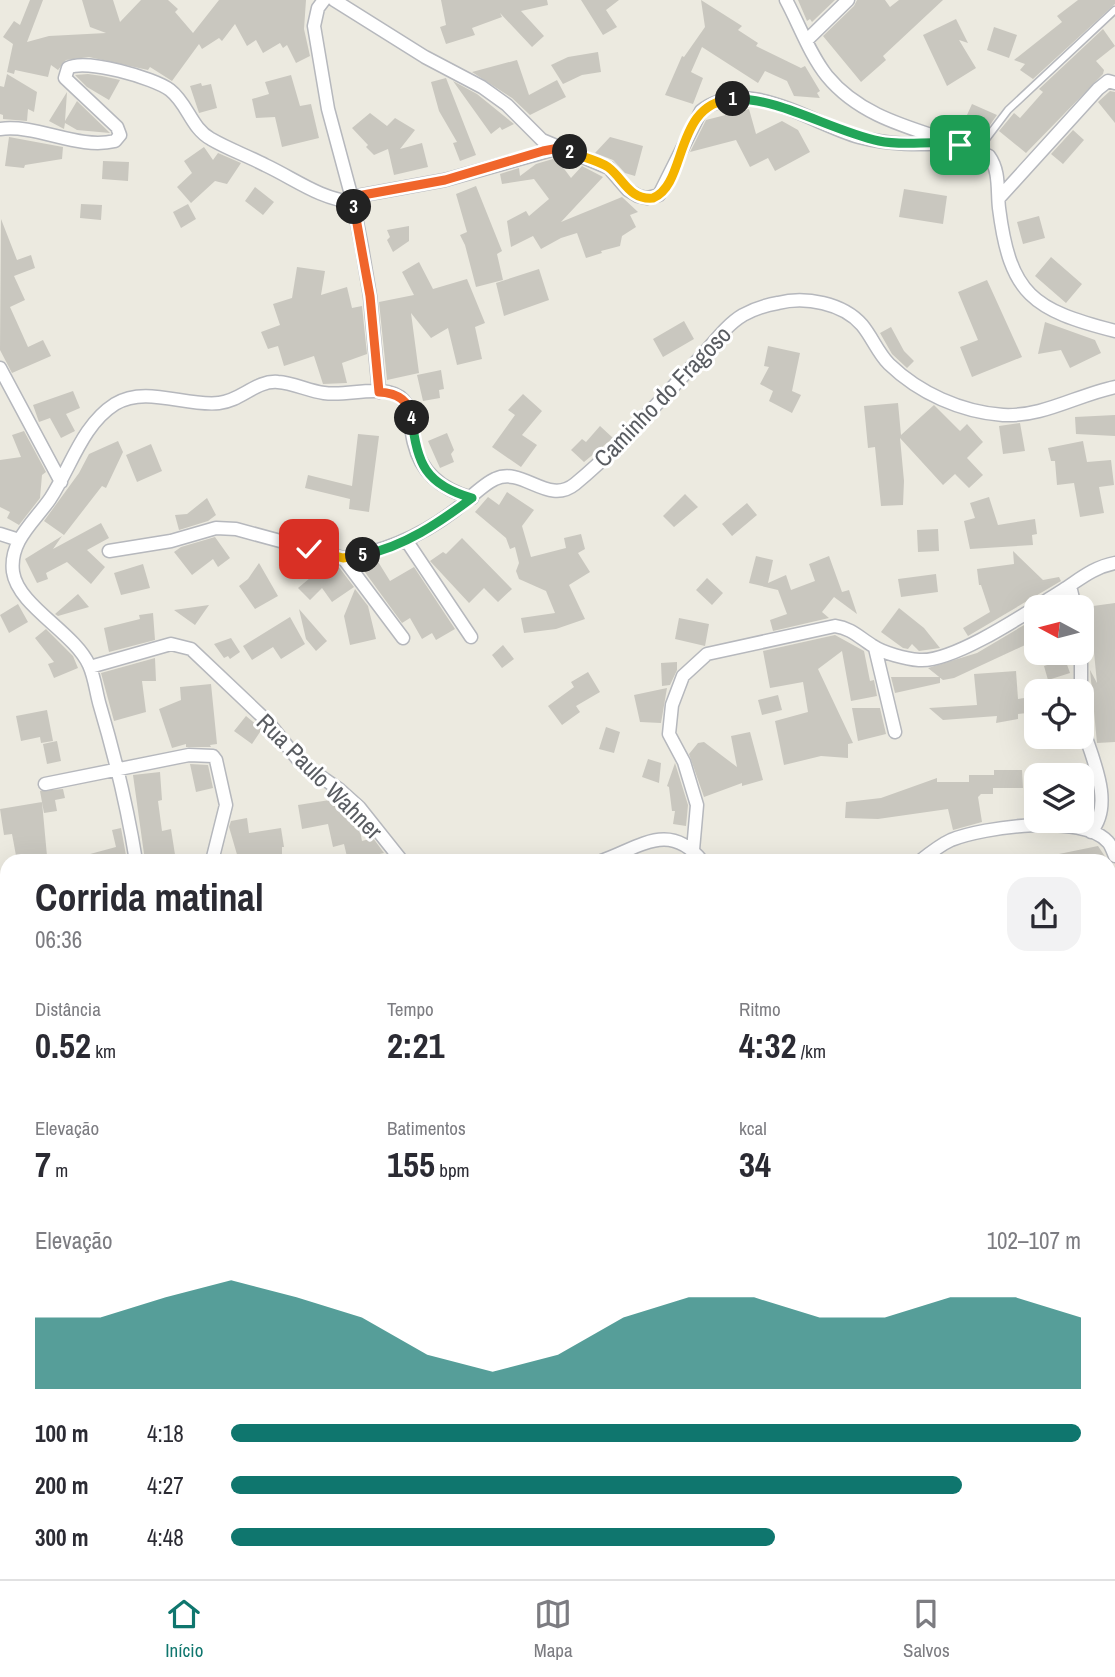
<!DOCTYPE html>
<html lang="pt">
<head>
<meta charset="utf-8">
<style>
	body { margin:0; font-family:"Archivo Narrow",sans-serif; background:#f2f2f3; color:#2b2b33; height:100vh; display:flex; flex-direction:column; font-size:26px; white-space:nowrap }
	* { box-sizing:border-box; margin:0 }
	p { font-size:23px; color:#7c7c81 }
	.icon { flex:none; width:38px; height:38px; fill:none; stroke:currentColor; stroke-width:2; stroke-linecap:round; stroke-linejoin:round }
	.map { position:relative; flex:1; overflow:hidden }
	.panel { position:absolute; left:0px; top:854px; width:1116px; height:726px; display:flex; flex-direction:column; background:#fff; border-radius:21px 21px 0 0; box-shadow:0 7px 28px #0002 }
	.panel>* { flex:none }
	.needle { width:46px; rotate:277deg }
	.fabs { position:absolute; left:1024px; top:595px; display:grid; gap:14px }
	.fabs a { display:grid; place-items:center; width:70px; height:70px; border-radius:14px; background:#fff; box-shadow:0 7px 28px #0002; font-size:35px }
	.pin { position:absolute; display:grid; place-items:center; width:60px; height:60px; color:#fff; margin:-30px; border-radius:14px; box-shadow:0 4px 10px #0006 }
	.km { position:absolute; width:35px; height:35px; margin:-18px; border-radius:50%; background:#222; color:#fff; font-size:19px; line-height:35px; text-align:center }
	.round { display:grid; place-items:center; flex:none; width:74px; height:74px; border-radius:21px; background:#f2f2f3 }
	.summary { display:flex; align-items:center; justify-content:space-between; height:119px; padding:0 35px }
	h1 { font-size:38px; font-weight:800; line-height:52px }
	.metrics { display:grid; grid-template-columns:repeat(3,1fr); gap:10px; height:119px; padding:7px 35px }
	.metrics div { display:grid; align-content:center }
	.metrics b { font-size:35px; font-weight:800 }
	.metrics small { font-size:19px; font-weight:400 }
	.metrics p { font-size:19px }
	.chart { height:196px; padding:14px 35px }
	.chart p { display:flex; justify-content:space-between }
	.chart svg { width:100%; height:126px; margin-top:7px; fill:#0f766e; opacity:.7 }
	ul { padding:0 35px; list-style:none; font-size:23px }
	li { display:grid; grid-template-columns:112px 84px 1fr; align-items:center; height:52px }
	li i { height:18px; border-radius:9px; background:#0f766e }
	.tab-bar { display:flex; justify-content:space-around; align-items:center; height:98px; border-top:2px solid #e1e1e2; background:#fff; font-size:19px; color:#7c7c81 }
	.tab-bar a { display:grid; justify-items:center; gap:4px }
	.tab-bar .current { color:#0f766e }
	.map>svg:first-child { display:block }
	.green { fill:#bce4c0 }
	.building { fill:#c9c7bf }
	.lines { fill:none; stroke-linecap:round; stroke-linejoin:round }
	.lane-casing { stroke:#b6b8bd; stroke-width:9 }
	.street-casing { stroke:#b6b8bd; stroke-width:15 }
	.lane { stroke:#fff; stroke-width:6 }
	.street { stroke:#fff; stroke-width:12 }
	.split-1-casing { stroke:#fff; stroke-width:14 }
	.split-2-casing { stroke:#fff; stroke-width:14 }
	.split-3-casing { stroke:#fff; stroke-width:14 }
	.split-4-casing { stroke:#fff; stroke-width:14 }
	.split-5-casing { stroke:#fff; stroke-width:14 }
	.split-6-casing { stroke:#fff; stroke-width:14 }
	.split-1 { stroke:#22a559; stroke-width:9 }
	.split-2 { stroke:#f5b400; stroke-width:9 }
	.split-3 { stroke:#f0652b; stroke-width:9 }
	.split-4 { stroke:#f0652b; stroke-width:9 }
	.split-5 { stroke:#22a559; stroke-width:9 }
	.split-6 { stroke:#f5b400; stroke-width:9 }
	.labels { text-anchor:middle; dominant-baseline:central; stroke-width:6; stroke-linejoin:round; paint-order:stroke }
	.street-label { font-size:24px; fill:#595c61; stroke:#fff }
</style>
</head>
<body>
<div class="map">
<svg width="1115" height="1579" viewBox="0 0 1115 1579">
	<rect width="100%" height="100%" fill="#eceae0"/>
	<!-- green -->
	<path class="green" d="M1110,1021L1115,1028V1365L1110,1362Z
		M1110,1487L1115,1494V1579H873L876,1573H1110Z"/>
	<!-- building -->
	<path class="building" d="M30,0H43L27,42L49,36L106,33L90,27L82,0H113L120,22L141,0H168L178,9L175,12L193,33L219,0H306L304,29L310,56L296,63L287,45L283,48L280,43L263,53L256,40L247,46L235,24L222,41L219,38L202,49L199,44L172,81L150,67L148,70L89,57L66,60L58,70L51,65L48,77L15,70L14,74L7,72L13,44L3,37L14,21L20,25Z
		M441,0H547L548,5L521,11L544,36L532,47L500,13L502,17L472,28L475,35L446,44L440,27L446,25Z
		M581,0H619L606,10L617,27L603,35Z
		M701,0L742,26L738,30L758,43L756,46L801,68L805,66L820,91L817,93L820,98L794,96L787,81L765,71L758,83L702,47L691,72L703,78L693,104L665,95L682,56L684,57L705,27Z
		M798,0H835L812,22L810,19L807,21Z
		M857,0H885L890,7L899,0H943L883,56L886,60L861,82L823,36L854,6Z
		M1078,0H1115V4L1033,79L1020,70L1025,64L1014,60L1062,22L1057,16Z
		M956,19L968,43L959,40L976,68L947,86L923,35Z
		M994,27L1017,35L1009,58L987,50Z
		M1103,29L1115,46L1096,61L1104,70L1103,74L1026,153L999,131L1014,113L1020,118L1043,92L1039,89Z
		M598,52L601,72L582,75L563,84L551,65L568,57Z
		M517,60L529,95L557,80L566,97L530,115L512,98L472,72Z
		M7,74L37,92L34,112L28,109L27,121L3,119V115L0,114V86L4,87Z
		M88,74L102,76L120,80L109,100L87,87L75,75Z
		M291,75L300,106L311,104L319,138L282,147L275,117L256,118L252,99L269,94L265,82Z
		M446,78L476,155L460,161L453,143L457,142L439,111L431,82Z
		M453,81L477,94L514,124L502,130L500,127L491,134Z
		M201,83L202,86L211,84L217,108L199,113L190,86Z
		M1110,91L1115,92V123L1098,102Z
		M67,92L65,121L77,101L110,133L77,130L65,123L64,129L49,121Z
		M972,104L997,115L982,136L962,126Z
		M749,109L756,134L782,121L798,130L810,152L775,171L768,158L750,167L736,140L690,152L706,120Z
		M370,113L387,126L395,118L415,130L400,149L422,143L428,167L394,175L388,149L374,155L366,147L368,145L352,128Z
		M1073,130L1084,140L1063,164L1051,154Z
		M9,137L63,147L62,159L25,165L24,168L5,166Z
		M610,137L643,146L635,176L625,173L613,160L595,153Z
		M204,147L213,160L218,153L241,163L227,184L215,181L191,203L177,187L192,173L184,161Z
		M556,158L571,178L582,166L603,177L561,222L622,197L638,212L630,215L636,227L622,236L620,246L601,251L602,253L586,258L577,233L561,238L541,249L533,236L511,247L507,221L526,211L529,216L549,199L534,179L502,184L500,174L519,168L520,176L536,164Z
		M103,161L129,162L128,181L102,179Z
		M476,186L502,251L497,254L503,280L476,287L465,245L460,235L467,232L456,194Z
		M255,187L274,202L263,215L245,201Z
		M904,189L947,196L943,224L899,217Z
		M81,204L102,205L101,220L80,218Z
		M188,204L196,219L181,228L173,212Z
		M1039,216L1045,238L1023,244L1017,222Z
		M1,219L17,260L31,255L35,268L14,276L25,300L10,307L28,347L43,340L51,356L12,373L0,350Z
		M409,226V241L393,252L387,240L390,237L387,230Z
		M1051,257L1082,284L1066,303L1035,276Z
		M419,262L433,289L467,279L485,323L475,327L482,359L457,365L448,328L431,338L411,313L419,373L387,380L379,302L414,295L402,272Z
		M297,267L325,271L321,295L347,287L352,308L362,306L367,354L342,363L347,383L323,384L314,356L284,366L278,346L268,349L261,332L280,325L273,304L292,298Z
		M539,269L549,300L504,316L496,283Z
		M987,280L1022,357L972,377L960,347L978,340L958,292Z
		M684,321L694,339L663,357L653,339Z
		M1045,322L1095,340L1101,353L1070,368L1061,350L1038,354Z
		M891,327L904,351L914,361L907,368L892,354L880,333Z
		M768,346L800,353L792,391L801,395L792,413L769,401L773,391L760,384L769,367L764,366Z
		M441,370L444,389L439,390L440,398L423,401L417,375Z
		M73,391L80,408L66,414L75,431L61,438L50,418L39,422L33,405Z
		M523,394L542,411L522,435L537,445L521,467L492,447L515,415L508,410Z
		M898,403L901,435L934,405L960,431L967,424L983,442L967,458L983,475L969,488L955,474L943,485L900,438L904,481L903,505L881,506L875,447L868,448L864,406Z
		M1115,415V436L1076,434L1075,417Z
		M1020,423L1025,451L1003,454L999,426Z
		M600,426L613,438L584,462L571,450L582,439L586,442Z
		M24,431L46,472L42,475L40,498L19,525L7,518L10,512L0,507V460L21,457L12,435Z
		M447,433L454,450L451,454L454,462L440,468L428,441Z
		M358,434L379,436L369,512L349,509L350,499L305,488L308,475L352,486Z
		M118,441L123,452L106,488L102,486L64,535L44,521L79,473L89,454Z
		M1083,441L1087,462L1111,460L1114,485L1099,487L1104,513L1080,517L1074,483L1057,485L1055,461H1051L1048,448Z
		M151,444L162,471L137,482L126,455Z
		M507,492L534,510L522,526L531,557L566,548L564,538L581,534L585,549L578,553L590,572L569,585L585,619L556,629L524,633L521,618L555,613L546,591L519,579L516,571L519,563L515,547L510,549L506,538L475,512L488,497L499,505Z
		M685,494L698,507L674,527L663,516Z
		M989,497L998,525L1035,519L1037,534L1032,535L1033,545L970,549L964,521L975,518L970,503Z
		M207,498L216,515L208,521L179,530L175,515L187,514Z
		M747,503L757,515L732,536L722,524Z
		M101,523L109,538L87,550L105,567L91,584L67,562L46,573L48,579L37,583L25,559L62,536L53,549Z
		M938,529L939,551L918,552L917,530Z
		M215,537L230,558L218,567L213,559L192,575L174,552L181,547Z
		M462,538L512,589L498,602L484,588L469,603L430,561L443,552L446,554Z
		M1013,551L1043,580L1059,577L1061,581L968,636L963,628L990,612L981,585H979L977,569L1014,564Z
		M756,556L773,560L768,583L786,575L791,590L815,581L809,564L829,556L842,592L849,590L857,614L834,597L822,612L829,618L773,631L770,620L787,614L778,590L749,583Z
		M377,560L390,581L414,567L455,629L436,640L432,633L422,639L410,618L402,623L359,564Z
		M259,563L278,596L255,609L239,586L248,579Z
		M328,563L338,566L354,587L332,602L322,588L310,600L298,588Z
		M143,564L150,588L121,595L114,573Z
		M936,574L938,592L901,597L898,579Z
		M707,578L723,593L712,605L696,590Z
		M355,589L368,606L376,639L350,645L344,616Z
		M78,594L89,607L58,616L55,614Z
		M1115,603V742L1097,743L1090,670L1097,683L1090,612H1093V606Z
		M18,604L28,622L9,633L0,615Z
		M209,605L195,625L174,610Z
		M899,608L924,628L940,648L919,651L912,644L908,649L903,648L881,632Z
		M299,609L327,641L316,651L306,639Z
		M153,613L155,640L109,652L104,628L140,619L139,615Z
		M290,617L305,644L281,659L273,647L252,660L243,646Z
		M679,618L709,624L705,646L675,639Z
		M1036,618V640L954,678L943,680L928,668L977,653Z
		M46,629L73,656L78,668L54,678L48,664L54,662L35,638Z
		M835,635L864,651L870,681L874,680L877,696L851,701L842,651L818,669L853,743L848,744V758L821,756L784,765L775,721L808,712L803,682L770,688L763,651Z
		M231,638L240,652L230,659L228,656L224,658L214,644Z
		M503,645L514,659L502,668L492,655Z
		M155,658L156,681H142L146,712L114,721L101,673Z
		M1065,659L1070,673L1048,680L1044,666Z
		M677,662V670L670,685L662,686L661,663Z
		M1016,671L1018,699L1036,696V712L1018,714V719L996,723L997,716L943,720L929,708L977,705L974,674Z
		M588,672L600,692L576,706L580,712L562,725L548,706L574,687L571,682Z
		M891,677H940V683L895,693Z
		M211,684L217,744L210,745L211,747H186V744L172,748L159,709L181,700L180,687Z
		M667,688L661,723L640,722L634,695Z
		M778,695L782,710L762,715L758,700Z
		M852,708H880L886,734L858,741Z
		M47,710L53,741L41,743L40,737L21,741L16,716Z
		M246,716L262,729L252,744L234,731Z
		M606,727L620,732L614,753L599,749Z
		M750,732L763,780L742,786V783L704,797L689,754L698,743L704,742L737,767L731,736Z
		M57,741L61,761L47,764L43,744Z
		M648,759L661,763L659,783L642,777Z
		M675,763L688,805L686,826L673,824L675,811H672L669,787L667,786Z
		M190,764L208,765L213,788L196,792Z
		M994,770H1022L1023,788H993V794H981L978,797L982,822L953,830L948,809L878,819L845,818L846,802L881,798L937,778V782H969V775H994Z
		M160,772L162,800L158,801L162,831L171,829L176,861H145L133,775Z
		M63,789L65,798L55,800L57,811L44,813L40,791Z
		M336,799L348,809L350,821L358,820L362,841L373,838L384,853L348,861L344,844L333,847L328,824L302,829L298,805Z
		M42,802L47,856L17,861L12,834L4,835L0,809Z
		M247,818L249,833L281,828L284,847H282V861H241V857L238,858L229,827L231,821Z
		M121,828L127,861H79V857L116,847L112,830Z
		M1098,846L1108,861H1054V855Z"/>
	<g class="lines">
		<defs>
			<path id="lane" d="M977,151L1008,110L1115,10"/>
			<path id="street" d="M324,0L318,8L314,26L328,109L353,202L362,248L370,296L379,392
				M334,0L425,57L482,87L507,105L542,140L609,168L628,190L638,196L647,198L659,195L701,111C748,75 812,124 859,137C890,145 919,145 951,143
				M786,0C799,24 810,55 827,76C868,126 934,131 989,156C1000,171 997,190 999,208C1010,295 1033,310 1115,331
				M807,40L848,0
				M0,129C38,124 77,150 115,141L120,135L117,127L65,78L68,68C85,58 154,78 170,90C188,104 191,128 211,139C228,149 248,156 265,165C295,179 320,199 353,202
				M352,197L445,180L559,148
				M999,198L1098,89L1108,81L1115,83
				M0,368L61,482
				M0,534L19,540
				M406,540L471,637
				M109,551L171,541L216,528L236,529L343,558L403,638
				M343,558C383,552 421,536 454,511C466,502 483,484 495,479C523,466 548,506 575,484C620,447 658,402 698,360C712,345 726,325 743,315C754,309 766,305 778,303C805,296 843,303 862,325C872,337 878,353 889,364C919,393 961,412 1003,415C1043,417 1077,395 1115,387
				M1070,586L1075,607
				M875,648L895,732
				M90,667L171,644L191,649L268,722L300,762L340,790L359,807L402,861
				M1081,691V653
				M1082,726C1092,758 1115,804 1091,832
				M45,784L189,755L213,756L216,760L226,805L212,861
				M693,850L697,805L684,762L669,734L672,705L683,676L707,654L835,626C851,628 860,638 873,646C883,653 906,659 919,660C954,663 1031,610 1063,590C1080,579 1094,567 1115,563
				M136,861C127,805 116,760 100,706C96,693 95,678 89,665C74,632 18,606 13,572C9,541 34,522 50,499C71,467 82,425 115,404C146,385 186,407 219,403C241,401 256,380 278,382C293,383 309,391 324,393C345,396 367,388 388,392C416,398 408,422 414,443C421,473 443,490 472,498
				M601,861C639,848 669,820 702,861
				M920,861C930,853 940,845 951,840C983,827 1083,813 1108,842C1111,845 1113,852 1115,856
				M0,1211L7,1225
				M0,1491L7,1496
				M259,1579L262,1573"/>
		</defs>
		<!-- lane casing -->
		<use href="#lane" class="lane-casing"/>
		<!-- street casing -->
		<use href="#street" class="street-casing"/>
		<!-- lane -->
		<use href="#lane" class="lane"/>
		<!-- street -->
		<use href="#street" class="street"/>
	</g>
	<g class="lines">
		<defs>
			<path id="split-1" d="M733,99C778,97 832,131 879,141C906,147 936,139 960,145"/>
			<path id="split-2" d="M570,152C582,157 597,160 608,167C624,179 629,200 653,198C688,184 673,103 733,99"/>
			<path id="split-3" d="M354,207L352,197L445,180L543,151L559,148L570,152"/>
			<path id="split-4" d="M354,207L370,296L379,392C396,393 409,399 412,418"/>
			<path id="split-5" d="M363,555C404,547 440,522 472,498C426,485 416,463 412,418"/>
			<path id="split-6" d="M309,549L343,558L363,555"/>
		</defs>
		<!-- split-1 casing -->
		<use href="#split-1" class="split-1-casing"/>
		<!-- split-2 casing -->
		<use href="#split-2" class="split-2-casing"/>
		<!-- split-3 casing -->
		<use href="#split-3" class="split-3-casing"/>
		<!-- split-4 casing -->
		<use href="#split-4" class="split-4-casing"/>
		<!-- split-5 casing -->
		<use href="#split-5" class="split-5-casing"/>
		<!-- split-6 casing -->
		<use href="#split-6" class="split-6-casing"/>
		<!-- split-1 -->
		<use href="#split-1" class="split-1"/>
		<!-- split-2 -->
		<use href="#split-2" class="split-2"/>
		<!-- split-3 -->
		<use href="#split-3" class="split-3"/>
		<!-- split-4 -->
		<use href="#split-4" class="split-4"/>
		<!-- split-5 -->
		<use href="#split-5" class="split-5"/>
		<!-- split-6 -->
		<use href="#split-6" class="split-6"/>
	</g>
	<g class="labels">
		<!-- street labels -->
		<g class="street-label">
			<text transform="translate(662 396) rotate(-46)">Caminho do Fragoso</text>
			<text transform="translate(320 776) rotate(45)">Rua Paulo Wahner</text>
		</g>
	</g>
</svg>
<div class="fabs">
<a><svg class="needle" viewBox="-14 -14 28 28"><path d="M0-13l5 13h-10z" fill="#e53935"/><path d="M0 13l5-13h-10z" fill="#7c7c81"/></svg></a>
<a><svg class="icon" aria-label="locate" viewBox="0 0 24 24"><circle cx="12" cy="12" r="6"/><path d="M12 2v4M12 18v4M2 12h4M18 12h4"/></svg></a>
<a><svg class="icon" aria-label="layers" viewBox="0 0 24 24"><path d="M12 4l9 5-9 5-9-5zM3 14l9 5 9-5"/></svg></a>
</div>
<div class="pin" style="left:960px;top:145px;background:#1e9e55"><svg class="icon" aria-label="arrive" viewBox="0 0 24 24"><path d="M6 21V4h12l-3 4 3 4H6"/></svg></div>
<div class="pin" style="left:309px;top:549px;background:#d93025"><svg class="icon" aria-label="check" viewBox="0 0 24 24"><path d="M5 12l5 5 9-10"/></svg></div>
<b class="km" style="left:733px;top:99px">1</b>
<b class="km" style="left:570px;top:152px">2</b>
<b class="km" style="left:354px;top:207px">3</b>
<b class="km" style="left:412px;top:418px">4</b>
<b class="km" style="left:363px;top:555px">5</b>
<section class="panel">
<div class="summary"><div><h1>Corrida matinal</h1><p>06:36</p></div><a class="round"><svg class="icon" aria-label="share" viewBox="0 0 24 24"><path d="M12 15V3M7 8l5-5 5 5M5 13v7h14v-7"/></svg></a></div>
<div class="metrics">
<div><p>Distância</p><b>0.52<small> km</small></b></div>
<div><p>Tempo</p><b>2:21</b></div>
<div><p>Ritmo</p><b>4:32<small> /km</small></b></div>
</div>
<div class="metrics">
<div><p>Elevação</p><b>7<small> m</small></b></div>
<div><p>Batimentos</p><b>155<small> bpm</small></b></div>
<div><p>kcal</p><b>34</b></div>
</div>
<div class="chart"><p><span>Elevação</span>102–107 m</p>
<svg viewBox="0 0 160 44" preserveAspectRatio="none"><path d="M0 44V19L10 19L20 12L30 6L40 12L50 19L60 32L70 38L80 32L90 19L100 12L110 12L120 19L130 19L140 12L150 12L160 19V44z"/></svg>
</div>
<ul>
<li><b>100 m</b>4:18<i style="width:100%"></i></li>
<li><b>200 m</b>4:27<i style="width:86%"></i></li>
<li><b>300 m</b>4:48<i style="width:64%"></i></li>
</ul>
</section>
</div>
<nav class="tab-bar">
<a class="current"><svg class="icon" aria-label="home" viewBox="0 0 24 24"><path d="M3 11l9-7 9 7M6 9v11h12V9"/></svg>Início</a>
<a><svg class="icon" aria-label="map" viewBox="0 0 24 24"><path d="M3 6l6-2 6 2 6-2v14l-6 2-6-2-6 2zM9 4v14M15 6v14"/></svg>Mapa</a>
<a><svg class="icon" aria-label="saved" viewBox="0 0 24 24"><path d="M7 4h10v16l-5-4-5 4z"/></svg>Salvos</a>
</nav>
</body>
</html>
